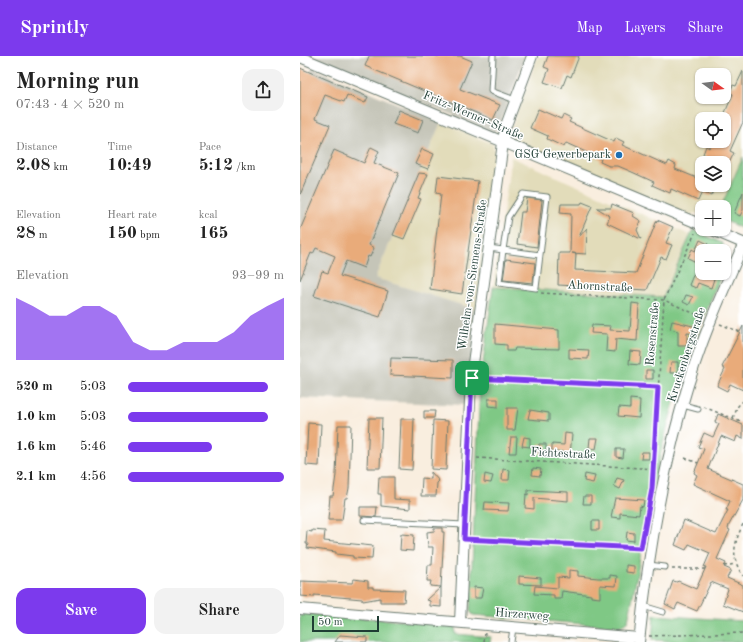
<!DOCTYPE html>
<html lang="en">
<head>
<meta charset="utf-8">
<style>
	body { margin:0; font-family:"Old Standard TT",serif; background:#f2f2f2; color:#222; height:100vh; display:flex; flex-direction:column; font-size:15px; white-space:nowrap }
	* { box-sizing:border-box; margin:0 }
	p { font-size:13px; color:#767676 }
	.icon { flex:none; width:22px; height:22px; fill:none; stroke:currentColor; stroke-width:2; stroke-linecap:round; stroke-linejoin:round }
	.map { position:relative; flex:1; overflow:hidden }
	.sheet { display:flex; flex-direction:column; background:#fff; width:300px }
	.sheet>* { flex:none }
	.needle { width:26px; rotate:104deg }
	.buttons { position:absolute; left:395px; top:12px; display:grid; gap:8px }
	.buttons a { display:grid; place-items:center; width:36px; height:36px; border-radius:8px; background:#fff; box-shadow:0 1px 3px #0004; font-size:20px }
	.scale { position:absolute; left:12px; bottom:10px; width:67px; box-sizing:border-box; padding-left:4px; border:2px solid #1f3d34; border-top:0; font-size:11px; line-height:14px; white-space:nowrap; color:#1f3d34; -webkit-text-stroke:3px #fff; paint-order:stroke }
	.pin { position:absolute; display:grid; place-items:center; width:34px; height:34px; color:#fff; margin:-17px; border-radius:8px; box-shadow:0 2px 6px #0006 }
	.round { display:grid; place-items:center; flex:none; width:42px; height:42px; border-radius:12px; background:#f2f2f2 }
	.head { display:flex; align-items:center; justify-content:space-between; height:68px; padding:0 16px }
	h1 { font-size:22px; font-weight:700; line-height:30px }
	.stats { display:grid; grid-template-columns:repeat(3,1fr); gap:6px; height:68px; padding:4px 16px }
	.stats div { display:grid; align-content:center }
	.stats b { font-size:17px; font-weight:700 }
	.stats small { font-size:11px; font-weight:400 }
	.stats p { font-size:11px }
	.chart { height:112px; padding:8px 16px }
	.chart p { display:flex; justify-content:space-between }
	.chart svg { width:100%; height:72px; margin-top:4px; fill:#7c3aed; opacity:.7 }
	.cta { display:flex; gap:8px; margin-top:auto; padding:8px 16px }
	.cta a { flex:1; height:46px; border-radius:12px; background:#7c3aed; color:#fff; font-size:16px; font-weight:700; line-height:46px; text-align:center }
	.cta a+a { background:#f2f2f2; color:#222 }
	ul { padding:0 16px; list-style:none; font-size:13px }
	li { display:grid; grid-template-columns:64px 48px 1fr; align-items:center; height:30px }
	li i { height:10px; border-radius:5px; background:#7c3aed }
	header { display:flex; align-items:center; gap:24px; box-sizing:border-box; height:56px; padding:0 20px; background:#7c3aed; color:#fff }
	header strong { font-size:19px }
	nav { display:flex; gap:22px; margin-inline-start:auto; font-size:14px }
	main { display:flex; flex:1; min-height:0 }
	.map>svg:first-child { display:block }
	.built { fill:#e2dcba; fill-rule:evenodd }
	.industrial { fill:#c5c5b8 }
	.green { fill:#7fc885; stroke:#4f825c }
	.building { fill:#e9ab7a }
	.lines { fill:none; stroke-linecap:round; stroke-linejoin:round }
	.service-casing { stroke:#6b7b70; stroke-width:7 }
	.minor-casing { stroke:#6b7b70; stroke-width:12 }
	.path { stroke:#6b7b70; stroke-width:1.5; stroke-dasharray:3 3; stroke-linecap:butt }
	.service { stroke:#fff; stroke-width:5 }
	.minor { stroke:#fff; stroke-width:10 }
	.route-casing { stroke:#fff; stroke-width:8 }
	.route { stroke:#7c3aed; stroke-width:5 }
	.poi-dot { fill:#1f6fb2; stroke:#fff; stroke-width:1.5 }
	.labels { text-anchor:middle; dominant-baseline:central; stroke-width:3; stroke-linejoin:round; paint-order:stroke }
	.street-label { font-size:12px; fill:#1f3d34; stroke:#fff }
	.poi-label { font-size:12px; fill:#1f3d34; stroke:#fff; text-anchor:end }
</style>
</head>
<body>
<header>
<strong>Sprintly</strong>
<nav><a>Map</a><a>Layers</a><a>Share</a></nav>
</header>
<main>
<section class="sheet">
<div class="head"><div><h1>Morning run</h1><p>07:43 · 4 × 520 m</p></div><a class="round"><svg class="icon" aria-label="share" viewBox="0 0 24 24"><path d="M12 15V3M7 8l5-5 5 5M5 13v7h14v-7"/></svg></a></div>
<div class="stats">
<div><p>Distance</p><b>2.08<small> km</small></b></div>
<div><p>Time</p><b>10:49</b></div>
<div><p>Pace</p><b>5:12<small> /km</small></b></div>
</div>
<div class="stats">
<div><p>Elevation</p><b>28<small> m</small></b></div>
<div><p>Heart rate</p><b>150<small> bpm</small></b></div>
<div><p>kcal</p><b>165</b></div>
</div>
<div class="chart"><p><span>Elevation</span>93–99 m</p>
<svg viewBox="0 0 160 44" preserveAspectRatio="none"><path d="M0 44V6L10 11L20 17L30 17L40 11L50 11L60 17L70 33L80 38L90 38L100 33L110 33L120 33L130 27L140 17L150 11L160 6V44z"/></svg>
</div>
<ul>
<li><b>520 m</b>5:03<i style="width:90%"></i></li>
<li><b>1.0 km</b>5:03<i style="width:90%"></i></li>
<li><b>1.6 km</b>5:46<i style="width:54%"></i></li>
<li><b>2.1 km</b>4:56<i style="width:100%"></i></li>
</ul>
<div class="cta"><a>Save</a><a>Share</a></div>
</section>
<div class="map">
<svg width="443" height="586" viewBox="0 0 443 586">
	<rect width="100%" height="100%" fill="#fff"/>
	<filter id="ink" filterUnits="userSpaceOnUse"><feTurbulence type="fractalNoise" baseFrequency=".025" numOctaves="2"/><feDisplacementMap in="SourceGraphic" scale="8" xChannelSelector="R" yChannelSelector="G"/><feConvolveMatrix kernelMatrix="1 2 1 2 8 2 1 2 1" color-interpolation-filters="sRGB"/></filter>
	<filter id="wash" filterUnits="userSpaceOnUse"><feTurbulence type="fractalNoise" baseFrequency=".012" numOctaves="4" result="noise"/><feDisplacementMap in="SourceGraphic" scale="16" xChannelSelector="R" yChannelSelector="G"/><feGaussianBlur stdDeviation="0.9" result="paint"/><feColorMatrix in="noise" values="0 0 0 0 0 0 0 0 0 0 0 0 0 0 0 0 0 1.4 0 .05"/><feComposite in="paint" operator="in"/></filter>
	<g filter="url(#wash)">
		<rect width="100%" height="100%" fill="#f9eedf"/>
		<!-- built -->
		<path class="built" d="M238,0H443V101L421,151H402V160L397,157L384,160L224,91L216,86L210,76ZM402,19H424V41H402ZM402,63H424V85H402ZM402,107H424V129H402Z
			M141,66L193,88L197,110L178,254L75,222Z
			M211,101L390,179L363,241L193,231Z"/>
		<!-- industrial -->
		<path class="industrial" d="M11,0H225L199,71L193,76Z
			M12,12L141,66L75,222L178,254L166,349L0,342V39Z"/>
		<!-- green -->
		<path class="green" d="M443,101V173L424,164V151H421Z
			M393,174L422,187L428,203L424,212V195H402V217H422C398,274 376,332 362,392C348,449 340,508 328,565L320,571L173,559L170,555L180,330L193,231L363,241Z
			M0,557L155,569V578L191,581L190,586H0Z
			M354,559L443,565V586H383L352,584Z"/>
		<g id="blocks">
			<!-- building -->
			<path class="building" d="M69,0H160L172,5L160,33L200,49L193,64L65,10Z
				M248,0H279L271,21L267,19L262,32L244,26L249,13L244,11Z
				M0,12L68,41L65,47L47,39L44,46L25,39L15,63L30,69L0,139Z
				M443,15V66L430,95L434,97L429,107H403L406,100L403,98L406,90L409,92L413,85H424V59L433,38L429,37L433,29L436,30Z
				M238,53L261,63L263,59L271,63L269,66L314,86L316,82L324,86L322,89L367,109L369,105L376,109L375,113L397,122L402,110V129H416L411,140L402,136L398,145L371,133L370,137L352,129L354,126L332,116L318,110H309L300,106L301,103L266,87L264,91L247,83L248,80L230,72Z
				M99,54L123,64L118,77L93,68Z
				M71,91L79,95L74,107L99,117L69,189L74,192L70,201L68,200L64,212L46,205L40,220L88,235L80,261L14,240L22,215L28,217L35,200L16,192L13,198L11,197L0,224V174L34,94L64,107Z
				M122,93L134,98L128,113L115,108Z
				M119,117L128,118L118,142L121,143L104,183L93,179Z
				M138,120L178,125L162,238L130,233L141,138L136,137Z
				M443,136V154L440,160L434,157Z
				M227,142L242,144L237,191L217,188L221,156H225Z
				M282,146L292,150L279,181L287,172L286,198L272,197L276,198L275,214L336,217L357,164L373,171L366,187L372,189L366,203L361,201L347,234L258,229L259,197H270L271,158L260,157L261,148H281Z
				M312,148L334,157L333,160L341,165L337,174L341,183L307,167L310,160L297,152H311Z
				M400,184L408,188L405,195H396L400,197L396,206L388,202L392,193L395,195Z
				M206,203L235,207L233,227L203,224Z
				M394,217L414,223L411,232L398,227L396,232L389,229Z
				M386,239L393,241L389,249L383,246Z
				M332,247L339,248L337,285L316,283L315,296L306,295L307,278L291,277L292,269L311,270L310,274L330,275Z
				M372,265L397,271L396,278L387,277V290H378V275L370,273Z
				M195,268L259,274V293L215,292L214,295H207V289L195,288Z
				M443,270V334L430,328L427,335L417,330L425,313L422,311Z
				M269,293L289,294L288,303L269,302Z
				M330,295L341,296L340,309L329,308Z
				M91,302L153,304V322L90,319Z
				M371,306H378V317H370Z
				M346,314H353V323H346Z
				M188,343H198V351L188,350Z
				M330,343L340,344L339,362L318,360L319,351L330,352Z
				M207,352H218L215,374H207Z
				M230,354L249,357V365L228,363Z
				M124,355H135L134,362H124Z
				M418,358L443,369V383L437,380L435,386L421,380L408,413L443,428V444L429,469L428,473L430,474L417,503L426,507L424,511L431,514L427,522L443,529V556L423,548L428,533L411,526L397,555L378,547L375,553L365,548L373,525L377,526L378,525L396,533L406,511H404L410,497L389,488L386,494L375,489L384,464L416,478L428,454H426L430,445L393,428L397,419L394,417L404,393L398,391L404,377L413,381L419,368L415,366Z
				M69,362H82L80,412H67Z
				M101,363H114L112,414L99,413Z
				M133,364L148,365L146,414L131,413Z
				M8,367L21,368L19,410L6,409Z
				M38,369H51L49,432L47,442H45L42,464H28L30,440H33L36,419Z
				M265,377L272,378L270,399L263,398V396L252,395V388L264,389Z
				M211,381H217L216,397H209Z
				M224,381L230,382V391L222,390Z
				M290,382H298L296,393L289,392Z
				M239,388H246V397H238Z
				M316,393H324L323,402L316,401Z
				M342,396H349V403H341Z
				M233,412L241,413L240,420L232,419Z
				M203,413L210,414L209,424H202Z
				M131,416L139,425L137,427L136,440H121L122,422L131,423Z
				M185,418L193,420L191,427L184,426Z
				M285,418L295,420L293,427L284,425Z
				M79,421H94V443L110,444V453L81,450V438H78Z
				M317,422L324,424L320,433L314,430Z
				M228,434L268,436V445L234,442V453L225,452L226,438L228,439Z
				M284,440H291V448H283Z
				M315,442L344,444L343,451L340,450L339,459L320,457V462L311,461Z
				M185,446L209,447L208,455L184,454Z
				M60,451H77L76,461L60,460Z
				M292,465H299V474H292Z
				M134,472H142V476H144L141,531L130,530L131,525H127L128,509H132L133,491H128L127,476L134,475Z
				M12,474L25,475L24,485L73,490L72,503L53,502V500L36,498V496L7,492L8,488H6L7,475L12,476Z
				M327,476L334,477V485L326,484Z
				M101,478L114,479L113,495L100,494Z
				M326,509L334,510V517L326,516Z
				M269,514L278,515V520L298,522H310V519L317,520L316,530L300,529V542L291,541V539L262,535L261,543H254V539L234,538L235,530L258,532V521L269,522Z
				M219,520L241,522V529L219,528Z
				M54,523L68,525V531H73V533L105,534L104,546H80V542L63,545L62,543L51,542L14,539V541L0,540V525L52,527Z
				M141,531V551L130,550V545L127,544Z
				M174,531L183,532L181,542H174Z
				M40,579L67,581V586H35Z"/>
		</g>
	</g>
	<g filter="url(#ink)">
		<use href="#blocks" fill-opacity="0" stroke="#6b7b70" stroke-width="1"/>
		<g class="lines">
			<defs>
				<path id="service" d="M193,0L191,35L215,44
					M189,192L203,194L208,161L223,138L247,141L236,232L199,227L203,194L240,199
					M383,349L398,353
					M64,464L164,469
					M349,509L365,511
					M343,550L363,556
					M211,586L213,572"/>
				<path id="minor" d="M0,1L402,169
					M410,173L443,187
					M0,553L339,582
					M160,566L171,322L205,72L232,0
					M339,586C350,478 370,366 411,264C421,239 432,214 443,189"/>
			</defs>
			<!-- service casing -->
			<use href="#service" class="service-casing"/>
			<!-- minor casing -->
			<use href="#minor" class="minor-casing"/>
			<!-- path -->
			<path class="path" d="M241,237L364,244L402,261
				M420,268L440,276
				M180,322L358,331
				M404,351L441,366
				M433,362L438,350L443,345
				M177,402L357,413
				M385,402L398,407
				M352,429L364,244L395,177
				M443,468C434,488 430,501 443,520
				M173,484L341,492
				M424,510L435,508
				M372,513H406
				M349,580L443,577
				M184,586L185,577"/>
			<!-- service -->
			<use href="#service" class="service"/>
			<!-- minor -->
			<use href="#minor" class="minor"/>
		</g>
	</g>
	<g class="lines" filter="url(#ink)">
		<defs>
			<path id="route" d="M172,322L358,331L352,433L341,492L164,483Z"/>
		</defs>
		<!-- route casing -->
		<use href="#route" class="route-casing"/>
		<!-- route -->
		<use href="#route" class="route"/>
	</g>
	<!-- markers -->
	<circle class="poi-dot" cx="319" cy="99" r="4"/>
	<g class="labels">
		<!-- street labels -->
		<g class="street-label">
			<text transform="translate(173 60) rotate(23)">Fritz-Werner-Straße</text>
			<text transform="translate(173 219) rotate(-82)">Wilhelm-von-Siemens-Straße</text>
			<text transform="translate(300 231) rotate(3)">Ahornstraße</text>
			<text transform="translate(353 278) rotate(-85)">Rosenstraße</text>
			<text transform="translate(387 299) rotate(-72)">Kruckenbergstraße</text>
			<text transform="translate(263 398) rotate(3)">Fichtestraße</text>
			<text transform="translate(222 559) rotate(4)">Hirzerweg</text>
		</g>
		<!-- poi labels -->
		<g class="poi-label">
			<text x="311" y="99">GSG Gewerbepark</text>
		</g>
	</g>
</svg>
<div class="buttons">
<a><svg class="needle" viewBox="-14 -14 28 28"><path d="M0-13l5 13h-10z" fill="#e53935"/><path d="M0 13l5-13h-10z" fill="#767676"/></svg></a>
<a><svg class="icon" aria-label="locate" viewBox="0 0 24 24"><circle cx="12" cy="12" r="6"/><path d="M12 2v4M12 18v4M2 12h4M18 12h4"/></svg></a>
<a><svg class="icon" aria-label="layers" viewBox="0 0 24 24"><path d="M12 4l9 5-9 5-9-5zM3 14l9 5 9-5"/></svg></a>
<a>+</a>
<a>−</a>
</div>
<div class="scale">50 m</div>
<div class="pin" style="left:172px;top:322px;background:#1e9e55"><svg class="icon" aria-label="arrive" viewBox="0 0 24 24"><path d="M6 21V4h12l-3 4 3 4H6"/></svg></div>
</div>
</main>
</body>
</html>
